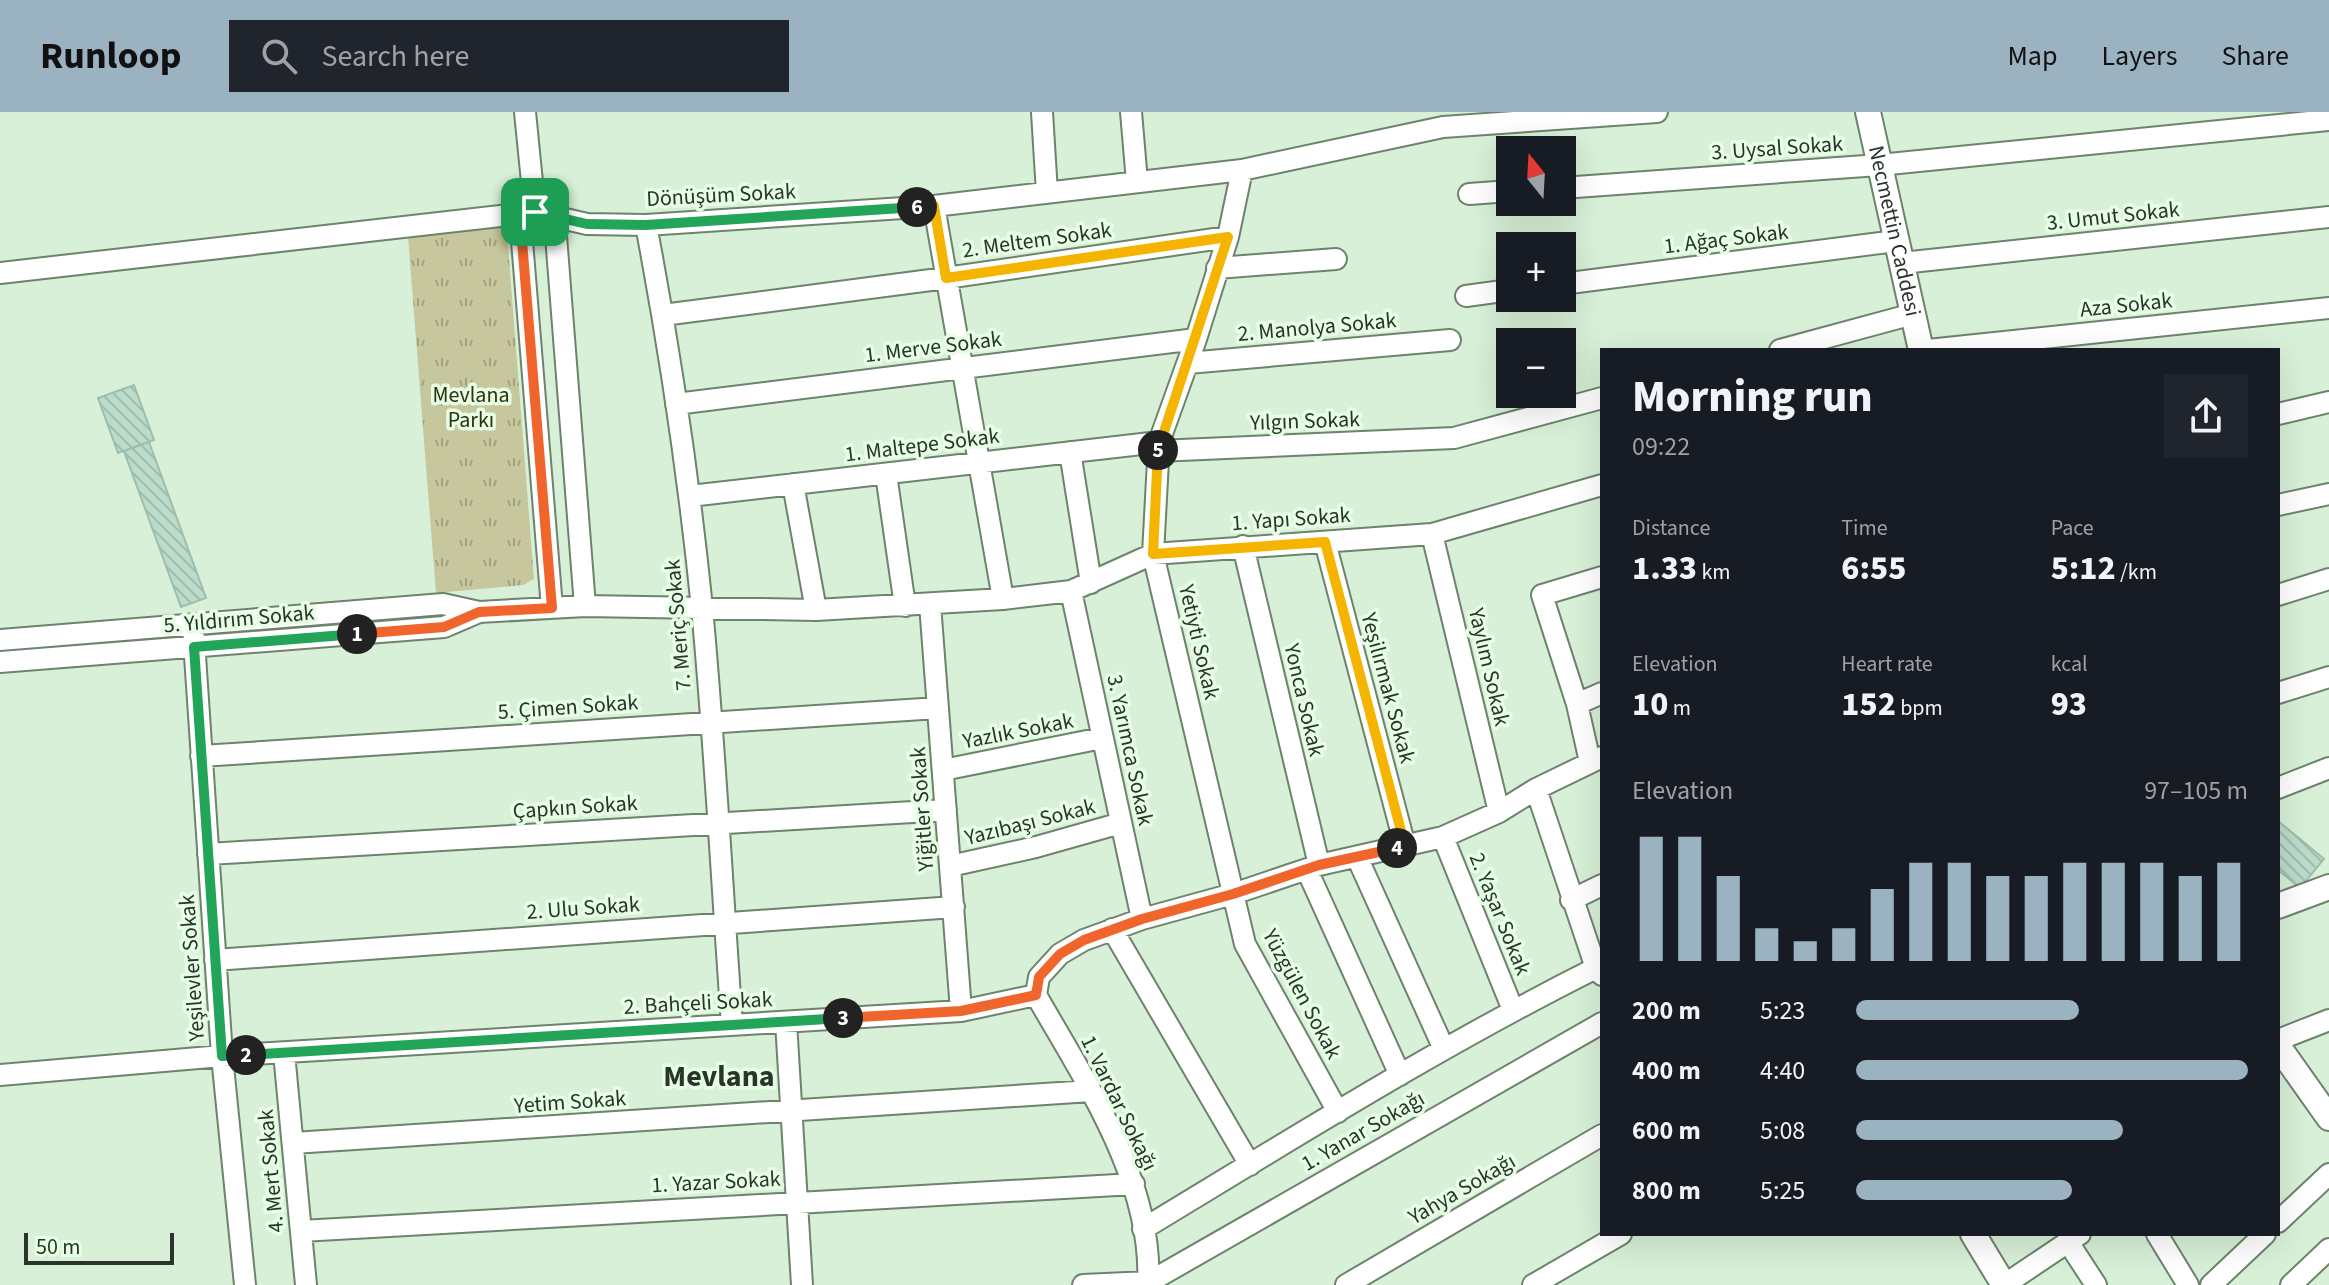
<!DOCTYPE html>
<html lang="en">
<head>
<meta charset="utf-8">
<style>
	body { margin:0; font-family:"Source Sans 3",sans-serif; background:#20242c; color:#f1f3f6; height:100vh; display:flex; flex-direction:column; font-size:30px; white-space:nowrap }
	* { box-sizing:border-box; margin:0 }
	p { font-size:26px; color:#9ea1a6 }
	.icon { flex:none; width:44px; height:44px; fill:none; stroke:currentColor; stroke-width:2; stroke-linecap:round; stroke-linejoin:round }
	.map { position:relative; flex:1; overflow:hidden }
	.sheet { position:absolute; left:1600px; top:236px; width:680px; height:888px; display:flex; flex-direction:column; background:#171b24; border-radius:0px; box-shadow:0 8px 32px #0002 }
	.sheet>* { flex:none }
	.needle { width:52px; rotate:342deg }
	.buttons { position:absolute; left:1496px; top:24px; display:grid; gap:16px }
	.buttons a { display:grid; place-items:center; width:80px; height:80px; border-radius:0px; background:#171b24; box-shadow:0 8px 32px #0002; font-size:40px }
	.scale { position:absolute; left:24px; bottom:20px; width:150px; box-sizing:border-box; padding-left:8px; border:4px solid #2a342a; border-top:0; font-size:22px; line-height:28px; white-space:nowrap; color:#2a342a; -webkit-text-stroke:6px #e5fee4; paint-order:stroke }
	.pin { position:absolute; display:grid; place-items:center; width:68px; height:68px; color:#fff; margin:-34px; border-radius:16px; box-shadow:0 4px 12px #0006 }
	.km { position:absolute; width:40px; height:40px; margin:-20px; border-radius:50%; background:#222; color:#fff; font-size:22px; line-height:40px; text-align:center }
	.round { display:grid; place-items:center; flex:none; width:84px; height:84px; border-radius:0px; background:#20242c }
	.overview { display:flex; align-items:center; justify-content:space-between; height:136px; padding:0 32px }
	h1 { font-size:44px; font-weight:800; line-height:60px }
	.stats { display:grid; grid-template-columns:repeat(3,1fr); gap:12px; height:136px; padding:8px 32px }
	.stats div { display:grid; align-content:center }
	.stats b { font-size:34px; font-weight:800 }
	.stats small { font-size:22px; font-weight:400 }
	.stats p { font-size:22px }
	.chart { height:224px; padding:16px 32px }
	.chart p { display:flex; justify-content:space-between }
	.chart svg { width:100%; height:144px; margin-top:8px; stroke:#9bb2c1; stroke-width:6 }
	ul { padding:0 32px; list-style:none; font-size:26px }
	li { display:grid; grid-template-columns:128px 96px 1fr; align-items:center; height:60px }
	li i { height:20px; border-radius:10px; background:#9bb2c1 }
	header { display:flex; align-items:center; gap:48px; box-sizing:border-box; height:112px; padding:0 40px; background:#9bb2c1; color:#111 }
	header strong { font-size:38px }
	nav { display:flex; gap:44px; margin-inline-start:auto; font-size:28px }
	.search { width:560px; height:72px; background:#20242c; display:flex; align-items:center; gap:20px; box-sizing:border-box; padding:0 28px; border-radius:0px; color:#9ea1a6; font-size:30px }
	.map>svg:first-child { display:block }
	.park { fill:url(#park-tufts) }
	.building { fill:url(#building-back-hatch); stroke:#9dbead; stroke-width:2 }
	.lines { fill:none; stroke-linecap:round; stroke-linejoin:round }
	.minor-casing { stroke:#6d836c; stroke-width:24 }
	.major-casing { stroke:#6d836c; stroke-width:28 }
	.minor { stroke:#fff; stroke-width:20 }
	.major { stroke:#fff; stroke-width:24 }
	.split-1-casing { stroke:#fff; stroke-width:16 }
	.split-2-casing { stroke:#fff; stroke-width:16 }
	.split-3-casing { stroke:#fff; stroke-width:16 }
	.split-4-casing { stroke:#fff; stroke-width:16 }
	.split-5-casing { stroke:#fff; stroke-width:16 }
	.split-6-casing { stroke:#fff; stroke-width:16 }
	.split-7-casing { stroke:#fff; stroke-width:16 }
	.split-1 { stroke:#f0652b; stroke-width:10 }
	.split-2 { stroke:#22a559; stroke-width:10 }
	.split-3 { stroke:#22a559; stroke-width:10 }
	.split-4 { stroke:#f0652b; stroke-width:10 }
	.split-5 { stroke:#f5b400; stroke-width:10 }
	.split-6 { stroke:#f5b400; stroke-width:10 }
	.split-7 { stroke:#22a559; stroke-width:10 }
	.labels { text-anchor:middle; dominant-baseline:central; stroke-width:7; stroke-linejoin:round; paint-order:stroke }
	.street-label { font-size:22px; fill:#2a342a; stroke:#e5fee4 }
	.park-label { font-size:22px; fill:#313012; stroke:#e5fee4 }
	.district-label { font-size:30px; font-weight:bold; fill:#2a342a; stroke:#e5fee4 }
</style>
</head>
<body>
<header>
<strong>Runloop</strong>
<div class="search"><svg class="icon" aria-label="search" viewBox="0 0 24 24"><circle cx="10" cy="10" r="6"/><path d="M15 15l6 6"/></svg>Search here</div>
<nav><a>Map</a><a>Layers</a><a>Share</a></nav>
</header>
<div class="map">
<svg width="2329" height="1173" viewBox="0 0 2329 1173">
	<defs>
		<pattern id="park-tufts" width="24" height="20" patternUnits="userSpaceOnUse" patternTransform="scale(2)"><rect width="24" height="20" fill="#c7c79d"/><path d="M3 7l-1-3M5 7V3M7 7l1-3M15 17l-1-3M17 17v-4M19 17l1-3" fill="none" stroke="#a2a280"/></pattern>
		<pattern id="building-back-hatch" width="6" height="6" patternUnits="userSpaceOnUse" patternTransform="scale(2)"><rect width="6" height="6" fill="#bbdccb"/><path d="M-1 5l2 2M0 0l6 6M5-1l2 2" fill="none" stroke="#a1bdae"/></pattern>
	</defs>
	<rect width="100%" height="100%" fill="#d8f0d7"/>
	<!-- park -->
	<path class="park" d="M500,113L507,121L534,467L523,473L436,481L408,125Z"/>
	<!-- building -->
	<path class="building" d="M134,273L154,328L118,341L98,286Z
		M149,330L206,486L181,495L124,339Z
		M2278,709L2324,747L2300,776L2278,758Z"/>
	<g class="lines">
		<defs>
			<path id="minor" d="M525,0L535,100L522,129L552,496
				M1042,0L1047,81
				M1131,0L1137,70
				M1242,58L1228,125L1196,227L1159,330L1153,442L1245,832L1338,1000
				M1562,76L1879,53L2329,8
				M1469,82L1510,79
				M934,94L1003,487
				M535,100L556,124L585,494
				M646,113C670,239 689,368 702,496C715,634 722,774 732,913
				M1902,151L2329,105
				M1217,156L1336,147
				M0,161L535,100L587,112L646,113L934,94L1242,58L1443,15L1657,0
				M1562,172L1896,129
				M1466,184L1510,178
				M663,203L946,166L1228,125
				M1780,238L1913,202
				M1928,238L2329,196
				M1188,251L1450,228
				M676,292L1196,227
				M2278,302L2329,290
				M1158,339L1454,326L1602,286
				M1070,340L1091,471
				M886,362L905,494
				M793,372L816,498
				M690,384L1159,330
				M2278,393L2329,382
				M1432,422L1499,700
				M1325,430L1405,734
				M1243,434L1319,753
				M1071,479L1142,807
				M2278,483L2329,467
				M930,492L961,899
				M193,514L222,944L245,1173
				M0,528L443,492L479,500L585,494L816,498L1003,487L1071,479L1153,442L1432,422L1602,373
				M0,550L444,515L479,500
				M2278,581L2329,565
				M1577,592L1602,581
				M201,644L938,596
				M1590,650L1577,592L1542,483L1602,465
				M943,658L1102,626
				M2278,676L2329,656
				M1536,677L1596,856L1602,863
				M1443,725L1513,898
				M208,742L946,698
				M1357,745L1444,937
				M950,754L1036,735L1121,711
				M1307,758L1400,963
				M1571,788L1602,773
				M1112,817L1250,1053
				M215,848L954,795
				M1036,883C1085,969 1154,1070 1148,1173
				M786,910L802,1173
				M2278,928L2329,908
				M284,941L306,1173
				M0,963L222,944L961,899L1036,883L1039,865L1060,842L1084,828L1142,807L1233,782L1319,753L1443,725L1499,700L1536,677L1602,645
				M293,1031L1091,979
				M2278,1110L2329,1062
				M1143,1117C1292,1027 1440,934 1596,856
				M301,1119L1134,1072
				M2157,1122L2188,1173
				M2068,1130L2096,1173
				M1083,1173L1149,1170L1602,911
				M1346,1173L1602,1023
				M1533,1173L1621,1122
				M2004,1173L2080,1122
				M2211,1173L2265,1122
				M2291,1173L2329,1137"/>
			<g id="major">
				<path id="s1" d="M1868,0L1921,238"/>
				<path d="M2278,794L2329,775"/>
				<path d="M2278,934L2329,1006"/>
				<path d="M1973,1122L2004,1173"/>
			</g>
		</defs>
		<!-- minor casing -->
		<use href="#minor" class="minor-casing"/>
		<!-- major casing -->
		<use href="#major" class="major-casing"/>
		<!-- minor -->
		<use href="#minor" class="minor"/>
		<!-- major -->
		<use href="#major" class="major"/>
	</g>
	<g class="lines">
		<defs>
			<path id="split-1" d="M357,522L444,515L479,500L552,496L522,129L535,100"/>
			<path id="split-2" d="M246,943L222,944L194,535L357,522"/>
			<path id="split-3" d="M246,943L843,906"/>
			<path id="split-4" d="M843,906L961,899L1036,883L1039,865L1060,842L1084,828L1142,807L1233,782L1319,753L1397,736"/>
			<path id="split-5" d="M1158,338L1153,442L1325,430L1405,734L1397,736"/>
			<path id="split-6" d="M917,95L934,94L946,166L1228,125L1158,338"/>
			<path id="split-7" d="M535,100L587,112L646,113L917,95"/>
		</defs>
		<!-- split-1 casing -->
		<use href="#split-1" class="split-1-casing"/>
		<!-- split-2 casing -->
		<use href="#split-2" class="split-2-casing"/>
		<!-- split-3 casing -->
		<use href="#split-3" class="split-3-casing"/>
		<!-- split-4 casing -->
		<use href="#split-4" class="split-4-casing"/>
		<!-- split-5 casing -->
		<use href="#split-5" class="split-5-casing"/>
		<!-- split-6 casing -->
		<use href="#split-6" class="split-6-casing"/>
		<!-- split-7 casing -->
		<use href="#split-7" class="split-7-casing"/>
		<!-- split-1 -->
		<use href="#split-1" class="split-1"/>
		<!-- split-2 -->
		<use href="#split-2" class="split-2"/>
		<!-- split-3 -->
		<use href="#split-3" class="split-3"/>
		<!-- split-4 -->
		<use href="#split-4" class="split-4"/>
		<!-- split-5 -->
		<use href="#split-5" class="split-5"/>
		<!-- split-6 -->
		<use href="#split-6" class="split-6"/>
		<!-- split-7 -->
		<use href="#split-7" class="split-7"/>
	</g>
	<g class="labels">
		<!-- street labels -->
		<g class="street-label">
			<text transform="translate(1777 36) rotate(-4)">3. Uysal Sokak</text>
			<text transform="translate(721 83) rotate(-3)">Dönüşüm Sokak</text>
			<text transform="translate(2113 104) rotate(-6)">3. Umut Sokak</text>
			<text stroke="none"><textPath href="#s1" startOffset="122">Necmettin Caddesi</textPath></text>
			<text transform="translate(1726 127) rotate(-7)">1. Ağaç Sokak</text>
			<text transform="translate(1037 128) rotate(-8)">2. Meltem Sokak</text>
			<text transform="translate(2126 193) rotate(-6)">Aza Sokak</text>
			<text transform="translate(1317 215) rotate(-5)">2. Manolya Sokak</text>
			<text transform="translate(933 235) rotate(-7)">1. Merve Sokak</text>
			<text transform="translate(1305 309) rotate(-2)">Yılgın Sokak</text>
			<text transform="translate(922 333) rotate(-7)">1. Maltepe Sokak</text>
			<text transform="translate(1291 407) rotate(-4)">1. Yapı Sokak</text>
			<text transform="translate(239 507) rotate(-5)">5. Yıldırım Sokak</text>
			<text transform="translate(678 513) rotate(-95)">7. Meriç Sokak</text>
			<text transform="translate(1199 530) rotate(77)">Yetiyti Sokak</text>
			<text transform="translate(1489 555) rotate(77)">Yaylım Sokak</text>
			<text transform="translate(1388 576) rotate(75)">Yeşilırmak Sokak</text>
			<text transform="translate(1304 588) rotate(77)">Yonca Sokak</text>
			<text transform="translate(568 595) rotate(-4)">5. Çimen Sokak</text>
			<text transform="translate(1018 619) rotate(-11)">Yazlık Sokak</text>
			<text transform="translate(1130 638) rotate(78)">3. Yarımca Sokak</text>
			<text transform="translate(575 695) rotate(-4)">Çapkın Sokak</text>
			<text transform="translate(922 697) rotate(-94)">Yiğitler Sokak</text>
			<text transform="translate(1030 710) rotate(-14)">Yazıbaşı Sokak</text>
			<text transform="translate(583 796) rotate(-4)">2. Ulu Sokak</text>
			<text transform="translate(1500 802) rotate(68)">2. Yaşar Sokak</text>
			<text transform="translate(192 856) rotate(-94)">Yeşilevler Sokak</text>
			<text transform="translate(1302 882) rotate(62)">Yüzgülen Sokak</text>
			<text transform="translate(698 891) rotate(-3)">2. Bahçeli Sokak</text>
			<text transform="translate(570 990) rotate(-4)">Yetim Sokak</text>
			<text transform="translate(1119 991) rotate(64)">1. Vardar Sokağı</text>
			<text transform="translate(1363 1019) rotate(-30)">1. Yanar Sokağı</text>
			<text transform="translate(271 1059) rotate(-95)">4. Mert Sokak</text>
			<text transform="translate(716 1070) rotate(-3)">1. Yazar Sokak</text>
			<text transform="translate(1462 1077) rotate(-30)">Yahya Sokağı</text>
		</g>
		<!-- park labels -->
		<g class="park-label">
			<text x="471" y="283">Mevlana<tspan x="471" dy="25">Parkı</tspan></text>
		</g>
		<!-- district labels -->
		<g class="district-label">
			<text x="719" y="964">Mevlana</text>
		</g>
	</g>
</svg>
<div class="buttons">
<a><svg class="needle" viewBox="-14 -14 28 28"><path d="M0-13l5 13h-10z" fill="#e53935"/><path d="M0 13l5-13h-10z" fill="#9ea1a6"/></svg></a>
<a>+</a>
<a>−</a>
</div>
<div class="scale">50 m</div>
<div class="pin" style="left:535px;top:100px;background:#1e9e55"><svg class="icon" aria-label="arrive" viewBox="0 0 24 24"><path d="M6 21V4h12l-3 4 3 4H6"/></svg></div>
<b class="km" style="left:357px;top:522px">1</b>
<b class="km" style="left:246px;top:943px">2</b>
<b class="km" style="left:843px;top:906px">3</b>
<b class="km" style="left:1397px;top:736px">4</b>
<b class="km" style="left:1158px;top:338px">5</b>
<b class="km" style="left:917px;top:95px">6</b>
<section class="sheet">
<div class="overview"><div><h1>Morning run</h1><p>09:22</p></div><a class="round"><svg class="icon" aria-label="share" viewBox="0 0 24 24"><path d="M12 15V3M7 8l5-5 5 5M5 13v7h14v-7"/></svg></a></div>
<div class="stats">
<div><p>Distance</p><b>1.33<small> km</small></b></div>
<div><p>Time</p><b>6:55</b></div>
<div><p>Pace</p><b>5:12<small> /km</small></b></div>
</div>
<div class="stats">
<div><p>Elevation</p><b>10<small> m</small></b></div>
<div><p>Heart rate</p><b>152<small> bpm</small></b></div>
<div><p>kcal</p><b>93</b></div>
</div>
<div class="chart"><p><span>Elevation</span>97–105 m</p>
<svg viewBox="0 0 160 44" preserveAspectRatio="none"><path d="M5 44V6M15 44V6M25 44V18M35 44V34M45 44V38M55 44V34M65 44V22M75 44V14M85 44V14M95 44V18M105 44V18M115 44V14M125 44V14M135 44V14M145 44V18M155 44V14"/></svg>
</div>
<ul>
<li><b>200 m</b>5:23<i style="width:57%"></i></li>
<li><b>400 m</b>4:40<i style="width:100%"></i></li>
<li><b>600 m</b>5:08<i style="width:68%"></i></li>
<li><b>800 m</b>5:25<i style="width:55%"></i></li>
</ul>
</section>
</div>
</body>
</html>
